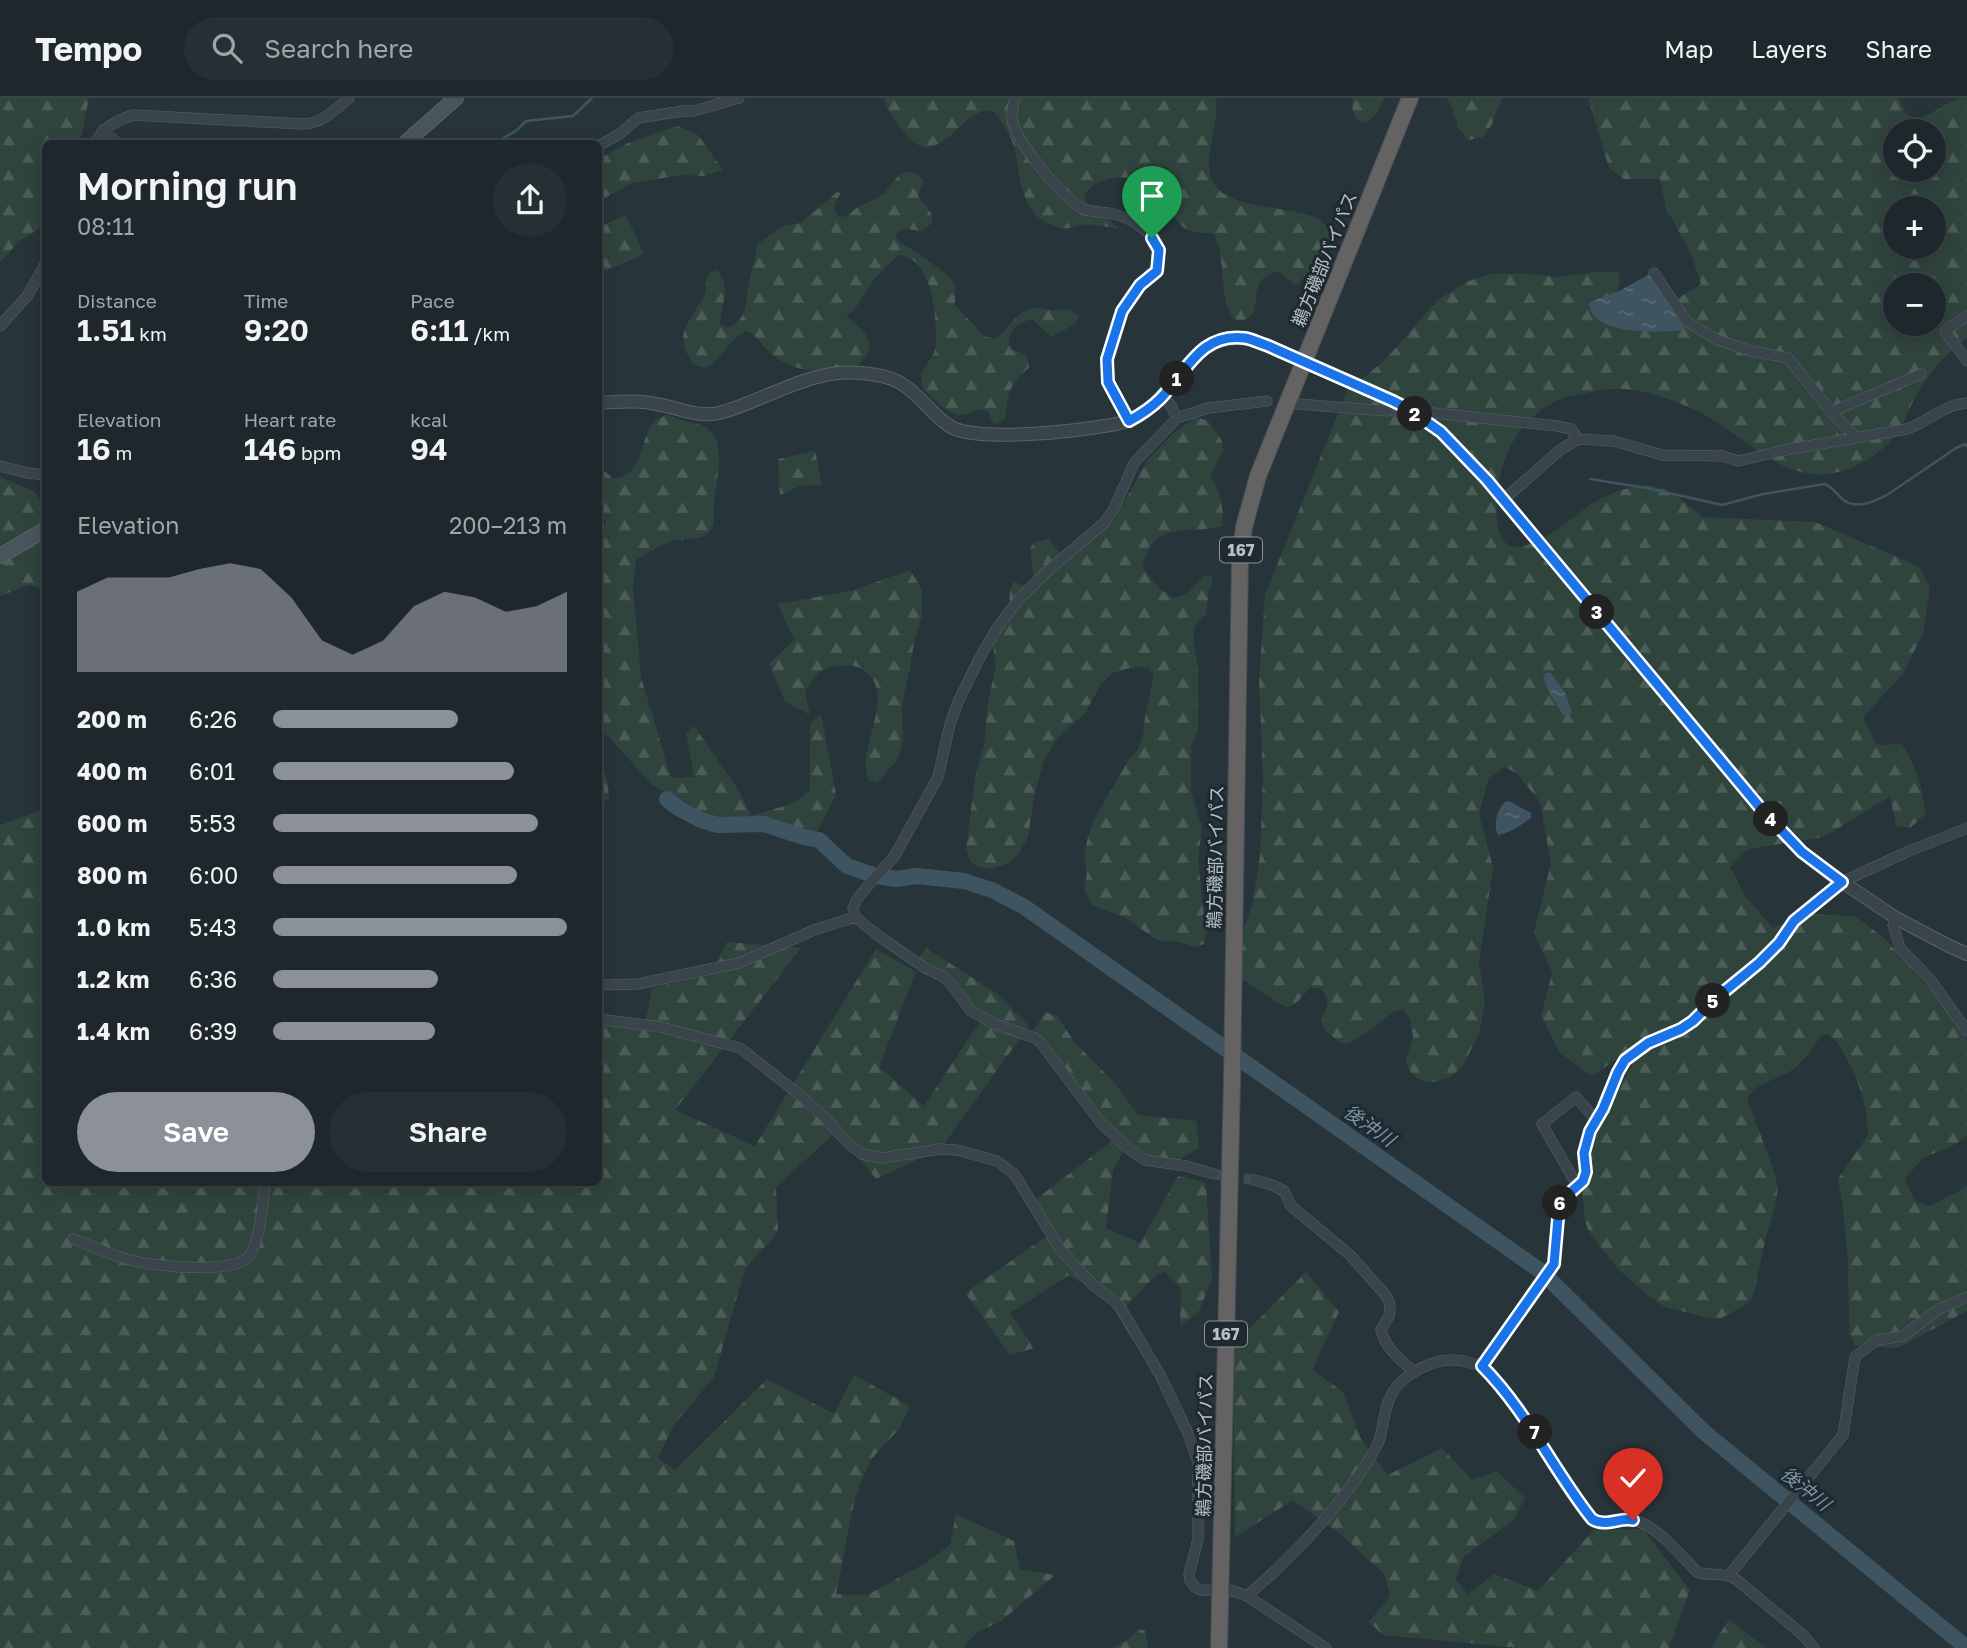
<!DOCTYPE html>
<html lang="en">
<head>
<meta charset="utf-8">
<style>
	body { margin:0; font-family:"Golos Text","Noto Sans JP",sans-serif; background:#252f34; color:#f1f3f6; height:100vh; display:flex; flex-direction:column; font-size:26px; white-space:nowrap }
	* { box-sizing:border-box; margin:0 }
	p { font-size:23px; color:#a0a5a9 }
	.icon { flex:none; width:38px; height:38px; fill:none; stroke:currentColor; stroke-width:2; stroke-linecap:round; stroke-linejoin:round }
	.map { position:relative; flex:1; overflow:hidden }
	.sheet { position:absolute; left:42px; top:42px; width:560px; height:1046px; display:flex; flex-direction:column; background:#1d272c; border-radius:10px; box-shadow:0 4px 18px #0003,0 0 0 2px #3b4448 }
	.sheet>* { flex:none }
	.tools { position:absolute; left:1883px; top:21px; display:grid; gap:14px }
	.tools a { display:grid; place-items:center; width:63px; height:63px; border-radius:50%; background:#1d272c; box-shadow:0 4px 18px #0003,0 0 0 2px #3b4448; font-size:35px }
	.pin { position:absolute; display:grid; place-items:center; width:60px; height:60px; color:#fff; margin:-72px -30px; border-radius:50% 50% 50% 0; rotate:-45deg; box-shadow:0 0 7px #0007 }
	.pin .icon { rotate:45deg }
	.km { position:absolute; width:35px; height:35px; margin:-18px; border-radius:50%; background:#222; color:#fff; font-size:19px; line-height:35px; text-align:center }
	.round { display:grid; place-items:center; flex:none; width:74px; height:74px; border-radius:37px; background:#252f34 }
	.headline { display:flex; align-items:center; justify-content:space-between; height:119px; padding:0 35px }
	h1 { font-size:38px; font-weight:600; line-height:52px }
	.stats { display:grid; grid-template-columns:repeat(3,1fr); gap:10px; height:119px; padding:7px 35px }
	.stats div { display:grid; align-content:center }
	.stats b { font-size:30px; font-weight:600 }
	.stats small { font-size:19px; font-weight:400 }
	.stats p { font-size:19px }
	.chart { height:196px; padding:14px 35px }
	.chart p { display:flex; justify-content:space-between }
	.chart svg { width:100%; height:126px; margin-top:7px; fill:#8c9099; opacity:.7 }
	.button { display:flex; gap:14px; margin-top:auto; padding:14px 35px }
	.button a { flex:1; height:80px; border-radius:42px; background:#8c9099; color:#fff; font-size:28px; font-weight:600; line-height:80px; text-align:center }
	.button a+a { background:#252f34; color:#f1f3f6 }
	ul { padding:0 35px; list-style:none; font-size:23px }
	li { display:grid; grid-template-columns:112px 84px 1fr; align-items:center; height:52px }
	li i { height:18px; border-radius:9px; background:#8c9099 }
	header { display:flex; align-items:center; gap:42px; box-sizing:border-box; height:98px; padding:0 35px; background:#1d272c; border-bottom:2px solid #3b4448 }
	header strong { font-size:33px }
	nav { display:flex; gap:38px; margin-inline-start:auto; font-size:24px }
	.search { width:490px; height:63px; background:#252f34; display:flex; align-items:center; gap:18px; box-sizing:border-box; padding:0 24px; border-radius:38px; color:#a0a5a9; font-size:26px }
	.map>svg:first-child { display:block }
	.forest { fill:url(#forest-firs); fill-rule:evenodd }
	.water { fill:url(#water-ripples) }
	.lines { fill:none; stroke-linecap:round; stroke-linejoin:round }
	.stream { stroke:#3e5561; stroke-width:2.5 }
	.river { stroke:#3e5561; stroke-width:16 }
	.minor-tunnel { stroke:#3c494f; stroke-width:10; stroke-dasharray:10 5; stroke-linecap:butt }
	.minor-casing { stroke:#586369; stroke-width:11 }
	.tertiary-casing { stroke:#586369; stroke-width:14 }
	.secondary-casing { stroke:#586369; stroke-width:16 }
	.trunk-casing { stroke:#455056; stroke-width:18 }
	.minor { stroke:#3a454b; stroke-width:10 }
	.tertiary { stroke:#3a454b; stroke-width:12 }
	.secondary { stroke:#49555d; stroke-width:14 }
	.trunk { stroke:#646262; stroke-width:16 }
	.route-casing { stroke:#fff; stroke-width:14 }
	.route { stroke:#1a73e8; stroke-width:9 }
	.labels { text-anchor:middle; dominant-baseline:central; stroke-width:6; stroke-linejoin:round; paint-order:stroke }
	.shield { fill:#1f2a30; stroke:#899399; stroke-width:2 }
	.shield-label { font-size:16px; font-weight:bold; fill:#b6c0c6 }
	.street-label { font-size:18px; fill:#b6c0c6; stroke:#1f2a30 }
	.water-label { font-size:19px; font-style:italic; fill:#7a96a6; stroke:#1f2a30 }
</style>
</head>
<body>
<header>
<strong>Tempo</strong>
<div class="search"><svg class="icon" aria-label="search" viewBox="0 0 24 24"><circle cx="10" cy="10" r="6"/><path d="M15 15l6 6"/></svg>Search here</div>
<nav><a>Map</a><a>Layers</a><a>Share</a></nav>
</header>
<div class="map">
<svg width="1967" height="1550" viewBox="0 0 1967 1550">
	<defs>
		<pattern id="forest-firs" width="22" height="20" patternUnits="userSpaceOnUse" patternTransform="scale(1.75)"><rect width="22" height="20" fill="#30443e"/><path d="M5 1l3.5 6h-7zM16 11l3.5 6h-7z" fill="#4c5d58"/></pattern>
		<pattern id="water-ripples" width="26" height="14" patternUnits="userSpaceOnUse" patternTransform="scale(1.75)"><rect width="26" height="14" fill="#3e5561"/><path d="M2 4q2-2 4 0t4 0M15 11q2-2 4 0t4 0" fill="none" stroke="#586c76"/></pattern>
	</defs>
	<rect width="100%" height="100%" fill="#27343a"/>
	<!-- forest -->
	<path class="forest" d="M0,0H89L80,45L46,46L45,127L18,144L0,165Z
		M884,0H1216C1216,5 1217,11 1216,16C1215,38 1200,70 1217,90C1234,110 1290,109 1315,119C1327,124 1333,138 1326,150C1318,165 1310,176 1295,187L1279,174L1275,173C1270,176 1263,179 1260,184C1251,200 1262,227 1234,221C1217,196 1228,162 1213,135C1202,135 1192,136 1182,128C1176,122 1171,113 1165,106C1151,90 1132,74 1109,81C1097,84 1089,88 1084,99C1090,116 1110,119 1119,131C1108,129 1093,125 1081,127C1074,128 1069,132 1061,130C1021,121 1021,85 1015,52C1012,39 1003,25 994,14C991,13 987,12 984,13C959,17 937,73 906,37C896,25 888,15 884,0Z
		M1353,0H1384L1377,15L1366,25C1352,23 1352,12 1353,0Z
		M1446,0H1502L1491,28L1483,39L1468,42L1458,30L1451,7Z
		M1588,0H1899L1906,15L1915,21C1937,17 1947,0 1967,0V240C1946,254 1928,277 1915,299C1909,311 1904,326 1896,337C1881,355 1856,371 1834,375C1787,385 1748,343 1712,321C1692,309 1666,299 1643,294C1622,289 1607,290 1586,295C1577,297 1568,298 1560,301C1524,317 1501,353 1498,392C1496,407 1495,419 1499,434C1512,476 1574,417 1593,405C1608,396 1625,389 1643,388C1666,386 1686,405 1702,419L1815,424L1918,468L1930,490L1923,536L1902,577L1863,619L1877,647L1902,646C1916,671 1923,687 1925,716L1910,730L1896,728L1890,698L1824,739L1748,751L1730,769L1745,798L1773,830L1805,816L1855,818L1884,840L1934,895L1967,942V1037L1956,1046L1923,1060L1905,1080L1914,1102L1930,1108L1959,1093L1967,1087V1213L1898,1250L1856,1248L1849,1234L1848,1163L1843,1108L1838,1081L1868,1037C1867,1026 1867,1014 1864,1004C1860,986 1843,946 1828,936L1821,938C1812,950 1805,962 1792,972C1776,983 1758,983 1747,1001L1773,1070L1778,1090L1775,1109L1766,1139L1754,1194L1751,1202L1745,1207L1720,1221L1709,1220L1665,1209L1647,1197L1618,1171L1589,1134L1585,1123L1582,1090V1060L1634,963L1618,960L1592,978L1560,955L1541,918L1552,875L1534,835L1551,765L1540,704L1517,676L1504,668L1488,682L1479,716L1493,769L1479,865L1485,903L1479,935L1463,968L1450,979L1435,984H1425L1415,979L1408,970L1406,962L1413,939L1410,920L1403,912L1394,913L1373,930L1348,946L1340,945L1324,931L1322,920L1327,908V902L1322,891L1311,889L1295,906L1288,909L1278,905L1241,880V837L1252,808L1260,757L1263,681L1259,583L1265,497L1349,288L1366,278L1386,261L1437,203L1466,184L1490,176L1518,175L1557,179L1598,174H1619L1620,185L1614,200L1675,202L1701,186L1692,158L1666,110L1660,81H1624L1609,70ZM1895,33H1934V72H1895ZM1895,110H1934V149H1895ZM1895,187H1934V226H1895Z
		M677,28L698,37L723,72L704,78L682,77L632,85L599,103V61L628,45Z
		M906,73L918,76L923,82L918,98C924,106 934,114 932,125L922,133C912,132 900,128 895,137L901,146L915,153L948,177L955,188V207L984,238L995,241C1008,232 1015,215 1029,211C1037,209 1045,212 1052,212C1064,212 1070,209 1079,218C1076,228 1062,232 1053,238H1050L1032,221C1019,224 1008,232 1009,247L1012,252C1023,254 1029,258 1029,269L1014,285L1009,294L1005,321L994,327L992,324L989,314C977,308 973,316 962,317C951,319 927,297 922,288C922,287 921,277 921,276L934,255L936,249C937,223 934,160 899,157C886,168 873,181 864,196C858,206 856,212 846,218C858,229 880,242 864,260C861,265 858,269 852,270C846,272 841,269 836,269C823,270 812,274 798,270C787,267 774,259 766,251C759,243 756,236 746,233C729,241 723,261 705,270L694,267C672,236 688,227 703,200C711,187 699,178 716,172C732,186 721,209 720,226L727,230C748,220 745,210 748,189C751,175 755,160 758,146L782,128L801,125L837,94L841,95L835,105L834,111L840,119C850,119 851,112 860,108C867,104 874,103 881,98C890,90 894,79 906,73Z
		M626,117L644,156L599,176V129Z
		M666,317L706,329C729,349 715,381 714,407C713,419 717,428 707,436C696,444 681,439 670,444C658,448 647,455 636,462L633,490L641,579L671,680L694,679L686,635L694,628L739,693L751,718L794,705L810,692V625L821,616L836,697L816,735L775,723L718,721L695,711L687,705L652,687L610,640L599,632L598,432L606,425L604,417L599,410V375L606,374L612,380C646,380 638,338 656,322C659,320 663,319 666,317Z
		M1196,319L1208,323L1222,343L1223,353L1210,378C1221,394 1224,409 1222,428C1199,436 1162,424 1148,452C1145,457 1144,463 1143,469C1151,482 1160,493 1174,500L1186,496L1205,477L1211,478L1213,483L1209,492L1206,516L1195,528L1193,539L1198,571V632L1191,648V694L1202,729L1198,762L1206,837L1204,846L1195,849L1179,844L1157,842L1124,819L1093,808L1084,792L1087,776L1084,757L1088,739L1094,722L1129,661L1138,651L1143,637L1145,619L1154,577L1148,570L1138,569L1125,571L1113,575L1102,584L1085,615L1056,642L1044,662L1035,694L1028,739L1019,755L1009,765L990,771L979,769L970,763L966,751L975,680L984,647L988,604L996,568L993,547L1009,508L1010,492L1014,483L1026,490L1034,483L1030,450L1034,445L1049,441L1059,454L1069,459L1115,421L1148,361L1175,334Z
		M815,353L822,387L800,388L780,397L778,361Z
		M0,379L34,393L46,411L45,492L29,487L0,498Z
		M910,472L922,491V518L914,543L910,571L905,592L902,609L903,644L897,662L877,685L869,683C868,680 866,676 866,673C862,645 891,601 870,578C859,565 847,567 831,569C817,572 812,583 805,594L810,617L785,603L769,566L794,542L778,506L854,492Z
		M598,658C606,672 608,684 609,700L599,709Z
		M45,711L46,1085H598L599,925L644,931L652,890L709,877L727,844L801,850L675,1012L755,1048L876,851L916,874L879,969L924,1008L981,922L955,883L917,862L926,850L996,895L1029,928L940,1051L876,1081L838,1032L776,1089L778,1134L745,1171L714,1279L673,1328L658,1360L675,1372L767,1281L834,1316L854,1277L910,1308C906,1316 903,1325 898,1332C888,1344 873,1356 867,1370C847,1413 847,1452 836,1496L867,1497L926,1465L950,1447L956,1416L1014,1443L1020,1471L1055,1477L1000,1524L979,1533L965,1547L964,1550H0V727Z
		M1045,914L1057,918L1076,946L1113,983L1138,1017L1196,1023L1199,1050L1166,1070L1128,1053L1122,1055L1113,1073L1106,1130L1140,1145L1178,1078L1206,1085L1212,1181L1199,1213L1180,1229L1181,1190L1165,1174L1157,1176L1126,1208L1140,1239L1133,1242L1107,1201L1069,1177L1010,1215L1034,1250L1010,1257L965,1195L1047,1138L1036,1101L1116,1040L1034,933Z
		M1306,1174L1339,1214L1312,1272L1343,1294L1361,1341L1388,1377L1442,1350L1472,1382L1497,1373L1525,1400L1513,1423L1463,1459L1456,1482L1468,1496L1494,1476L1538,1493L1594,1432L1643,1431L1690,1492L1669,1550H1520L1383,1537L1369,1524L1390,1498L1384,1476L1343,1438L1293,1402L1235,1439L1233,1241L1250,1230Z
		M1729,1521L1766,1550H1711Z
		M1139,1531L1145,1533L1148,1547L1147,1550H1112L1126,1543Z"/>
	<!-- water -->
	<path class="water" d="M1650,176L1685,232C1661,234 1593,239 1589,206L1592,203L1619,193Z
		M1546,575H1551L1565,595L1572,614L1568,618L1563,617L1550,596L1543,580Z
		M1509,703L1531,715V720C1521,727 1510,735 1498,737C1493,727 1497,711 1505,704Z"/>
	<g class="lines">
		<!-- stream -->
		<path class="stream" d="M494,46L517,32L526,23L573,18L592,0
			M1590,381L1647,390L1722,407L1763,396L1825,386C1832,389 1836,395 1842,401C1857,413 1876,403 1890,395L1956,350L1965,346L1967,348"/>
		<!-- river -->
		<path class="river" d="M667,701L678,710L701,722L718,727L764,726L803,739L819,742L847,768L876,778L896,781L917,778L964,783L992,792L1023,808L1542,1174L1704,1334L1967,1550"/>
		<!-- minor-tunnel -->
		<path class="minor-tunnel" d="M1387,313L1433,315
			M1214,1076L1254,1082"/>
		<defs>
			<path id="minor" d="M1015,0C1013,7 1011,14 1012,21C1016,45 1061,97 1081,110C1091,115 1102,113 1113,116C1131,120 1152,133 1159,151C1161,158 1158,166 1157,173C1130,196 1124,207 1113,241C1109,255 1105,269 1108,284C1111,298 1122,311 1129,323
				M103,32L118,46
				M94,46C104,29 115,23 133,17L304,26C322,25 335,12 349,0
				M598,48L621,35L638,20L683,13H694L739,0
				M1654,175L1687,224L1718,242L1751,253L1788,260L1833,316L1856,339
				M1967,218L1945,233L1967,263
				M0,228L28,197L46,164
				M1161,301L1170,306L1177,320
				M1298,306L1387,313
				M1831,314L1921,276
				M1433,315L1557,328L1571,331L1578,341L1614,343L1662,357L1723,358L1738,363L1785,352L1907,331C1930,323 1940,308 1967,305
				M0,368L28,375L46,377
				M1503,402L1560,352L1578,341
				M1896,820L1893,827L1900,850L1930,881L1967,933
				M598,887L638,886L739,865L814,832L855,819
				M598,921L661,929L740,950L800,997L824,1019L849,1046L862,1056L882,1060L940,1051L957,1052L997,1063L1015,1077L1060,1151L1093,1187L1119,1207L1160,1277L1187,1333L1198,1364V1441L1189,1476L1190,1483L1195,1489L1201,1492L1234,1493L1247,1498L1326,1550
				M1214,1076L1186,1068L1145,1062L1130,1052L1101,1025L1040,944L1035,940L995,926L971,913L955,891L944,879L925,870L880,839L855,819L853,810L857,801L871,784L894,759L938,679L950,626L958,604L979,561L997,530L1018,502L1043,477L1104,425L1114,411L1134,365L1177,320L1208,310L1267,303
				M1254,1082L1272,1087L1284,1093L1291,1108L1350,1157L1383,1194L1389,1203L1390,1210L1389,1218L1381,1232C1385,1250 1401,1262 1414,1274
				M1578,1089L1542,1026L1576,999L1596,1022
				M73,1141C93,1148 113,1158 134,1163C155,1168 236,1177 249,1158C261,1140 262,1107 265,1085
				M1482,1268L1554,1166L1559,1109L1561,1102L1583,1083L1586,1074L1584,1055L1590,1033L1603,1011L1618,974L1625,962L1648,945L1681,931L1693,923L1715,901L1759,865L1779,845L1794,823L1842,784L1909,753L1967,730
				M1730,1476L1843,1337L1855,1259L1877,1242L1903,1238L1939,1211L1967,1199
				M1247,1498C1291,1460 1337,1412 1368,1363C1372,1356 1378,1348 1380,1340C1385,1318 1385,1298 1403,1282C1422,1267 1444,1258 1467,1264C1472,1266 1479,1266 1483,1269C1492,1275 1500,1288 1507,1297C1530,1326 1549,1358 1570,1389C1578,1401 1585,1414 1595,1424C1606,1427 1616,1420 1627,1421C1653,1422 1680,1457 1697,1474C1711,1479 1724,1473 1737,1482L1803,1537L1814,1550"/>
			<path id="tertiary" d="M598,305C618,304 637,302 656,306C677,309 697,320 719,315C765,303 810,270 860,275C875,276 893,279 905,288C923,300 934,320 953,330C980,342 1054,335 1084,331C1103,328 1123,327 1140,317C1178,294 1194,231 1246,241C1253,242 1260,245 1266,247L1393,303L1407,311L1441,334L1487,382L1762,712L1802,754L1829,775L1896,820L1949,848L1967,856"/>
			<path id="secondary" d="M404,46L456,0
				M0,458L46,431"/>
			<path id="trunk" d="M1219,1550L1232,982L1240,461L1244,429L1258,378L1410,0"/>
		</defs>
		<!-- minor casing -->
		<use href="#minor" class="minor-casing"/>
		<!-- tertiary casing -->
		<use href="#tertiary" class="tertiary-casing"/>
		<!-- secondary casing -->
		<use href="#secondary" class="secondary-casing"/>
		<!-- trunk casing -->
		<use href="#trunk" class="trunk-casing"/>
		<!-- minor -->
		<use href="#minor" class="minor"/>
		<!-- tertiary -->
		<use href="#tertiary" class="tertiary"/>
		<!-- secondary -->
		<use href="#secondary" class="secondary"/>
		<!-- trunk -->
		<use href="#trunk" class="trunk"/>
	</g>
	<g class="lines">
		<defs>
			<path id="route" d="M1152,140L1159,152L1157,173L1140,187L1122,213L1107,261L1108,284L1129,323C1140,317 1151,310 1160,301C1186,275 1200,234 1245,240C1252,241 1259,245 1266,247L1393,303L1407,310L1441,334L1487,382L1762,712L1802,754L1842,784L1794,823L1779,845L1759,865L1715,901L1693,923L1681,931L1648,945L1625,962L1618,974L1603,1011L1590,1033L1584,1055L1586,1074L1583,1083L1562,1102L1559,1109L1554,1166L1482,1268C1527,1313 1553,1372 1592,1421C1605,1430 1619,1419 1633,1422"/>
		</defs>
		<!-- route casing -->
		<use href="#route" class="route-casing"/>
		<!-- route -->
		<use href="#route" class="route"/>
	</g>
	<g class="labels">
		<!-- shield labels -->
		<g class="shield">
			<rect x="1220" y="439.5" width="42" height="25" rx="5"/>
			<rect x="1205" y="1223.5" width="42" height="25" rx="5"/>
		</g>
		<g class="shield-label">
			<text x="1241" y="452">167</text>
			<text x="1226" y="1236">167</text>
		</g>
		<!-- street labels -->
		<g class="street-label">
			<text transform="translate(1324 161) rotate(-68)">鵜方磯部バイパス</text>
			<text transform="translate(1215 759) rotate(-89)">鵜方磯部バイパス</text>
			<text transform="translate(1204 1347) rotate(-89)">鵜方磯部バイパス</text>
		</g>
		<!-- water labels -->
		<g class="water-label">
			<text transform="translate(1370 1027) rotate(35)">後沖川</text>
			<text transform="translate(1806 1390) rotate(39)">後沖川</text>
		</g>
	</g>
</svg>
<div class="tools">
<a><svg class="icon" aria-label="locate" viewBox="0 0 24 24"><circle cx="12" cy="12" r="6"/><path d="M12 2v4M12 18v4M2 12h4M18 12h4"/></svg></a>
<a>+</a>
<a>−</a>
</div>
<div class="pin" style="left:1152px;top:140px;background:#1e9e55"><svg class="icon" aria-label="arrive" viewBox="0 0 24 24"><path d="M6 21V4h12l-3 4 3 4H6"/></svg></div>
<div class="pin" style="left:1633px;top:1422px;background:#d93025"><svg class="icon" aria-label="check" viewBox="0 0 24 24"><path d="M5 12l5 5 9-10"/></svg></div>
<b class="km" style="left:1177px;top:281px">1</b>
<b class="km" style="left:1415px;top:316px">2</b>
<b class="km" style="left:1597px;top:514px">3</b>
<b class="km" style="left:1771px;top:721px">4</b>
<b class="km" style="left:1713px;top:903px">5</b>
<b class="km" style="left:1560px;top:1105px">6</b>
<b class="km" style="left:1535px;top:1334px">7</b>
<section class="sheet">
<div class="headline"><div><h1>Morning run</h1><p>08:11</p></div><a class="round"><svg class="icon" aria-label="share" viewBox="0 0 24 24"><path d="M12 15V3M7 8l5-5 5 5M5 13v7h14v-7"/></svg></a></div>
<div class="stats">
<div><p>Distance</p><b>1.51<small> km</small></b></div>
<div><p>Time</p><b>9:20</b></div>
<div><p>Pace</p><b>6:11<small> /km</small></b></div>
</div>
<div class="stats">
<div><p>Elevation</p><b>16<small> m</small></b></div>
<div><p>Heart rate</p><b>146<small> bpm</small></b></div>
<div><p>kcal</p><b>94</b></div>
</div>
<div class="chart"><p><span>Elevation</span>200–213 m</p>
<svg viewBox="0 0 160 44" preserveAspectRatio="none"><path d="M0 44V16L10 11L20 11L30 11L40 8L50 6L60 8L70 18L80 33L90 38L100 33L110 21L120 16L130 18L140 23L150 21L160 16V44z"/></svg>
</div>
<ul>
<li><b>200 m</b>6:26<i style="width:63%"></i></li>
<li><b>400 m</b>6:01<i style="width:82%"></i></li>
<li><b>600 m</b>5:53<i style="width:90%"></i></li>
<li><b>800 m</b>6:00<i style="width:83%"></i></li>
<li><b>1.0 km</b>5:43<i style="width:100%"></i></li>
<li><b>1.2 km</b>6:36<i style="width:56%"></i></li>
<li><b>1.4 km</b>6:39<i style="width:55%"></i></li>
</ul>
<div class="button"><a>Save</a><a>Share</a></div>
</section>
</div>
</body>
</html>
